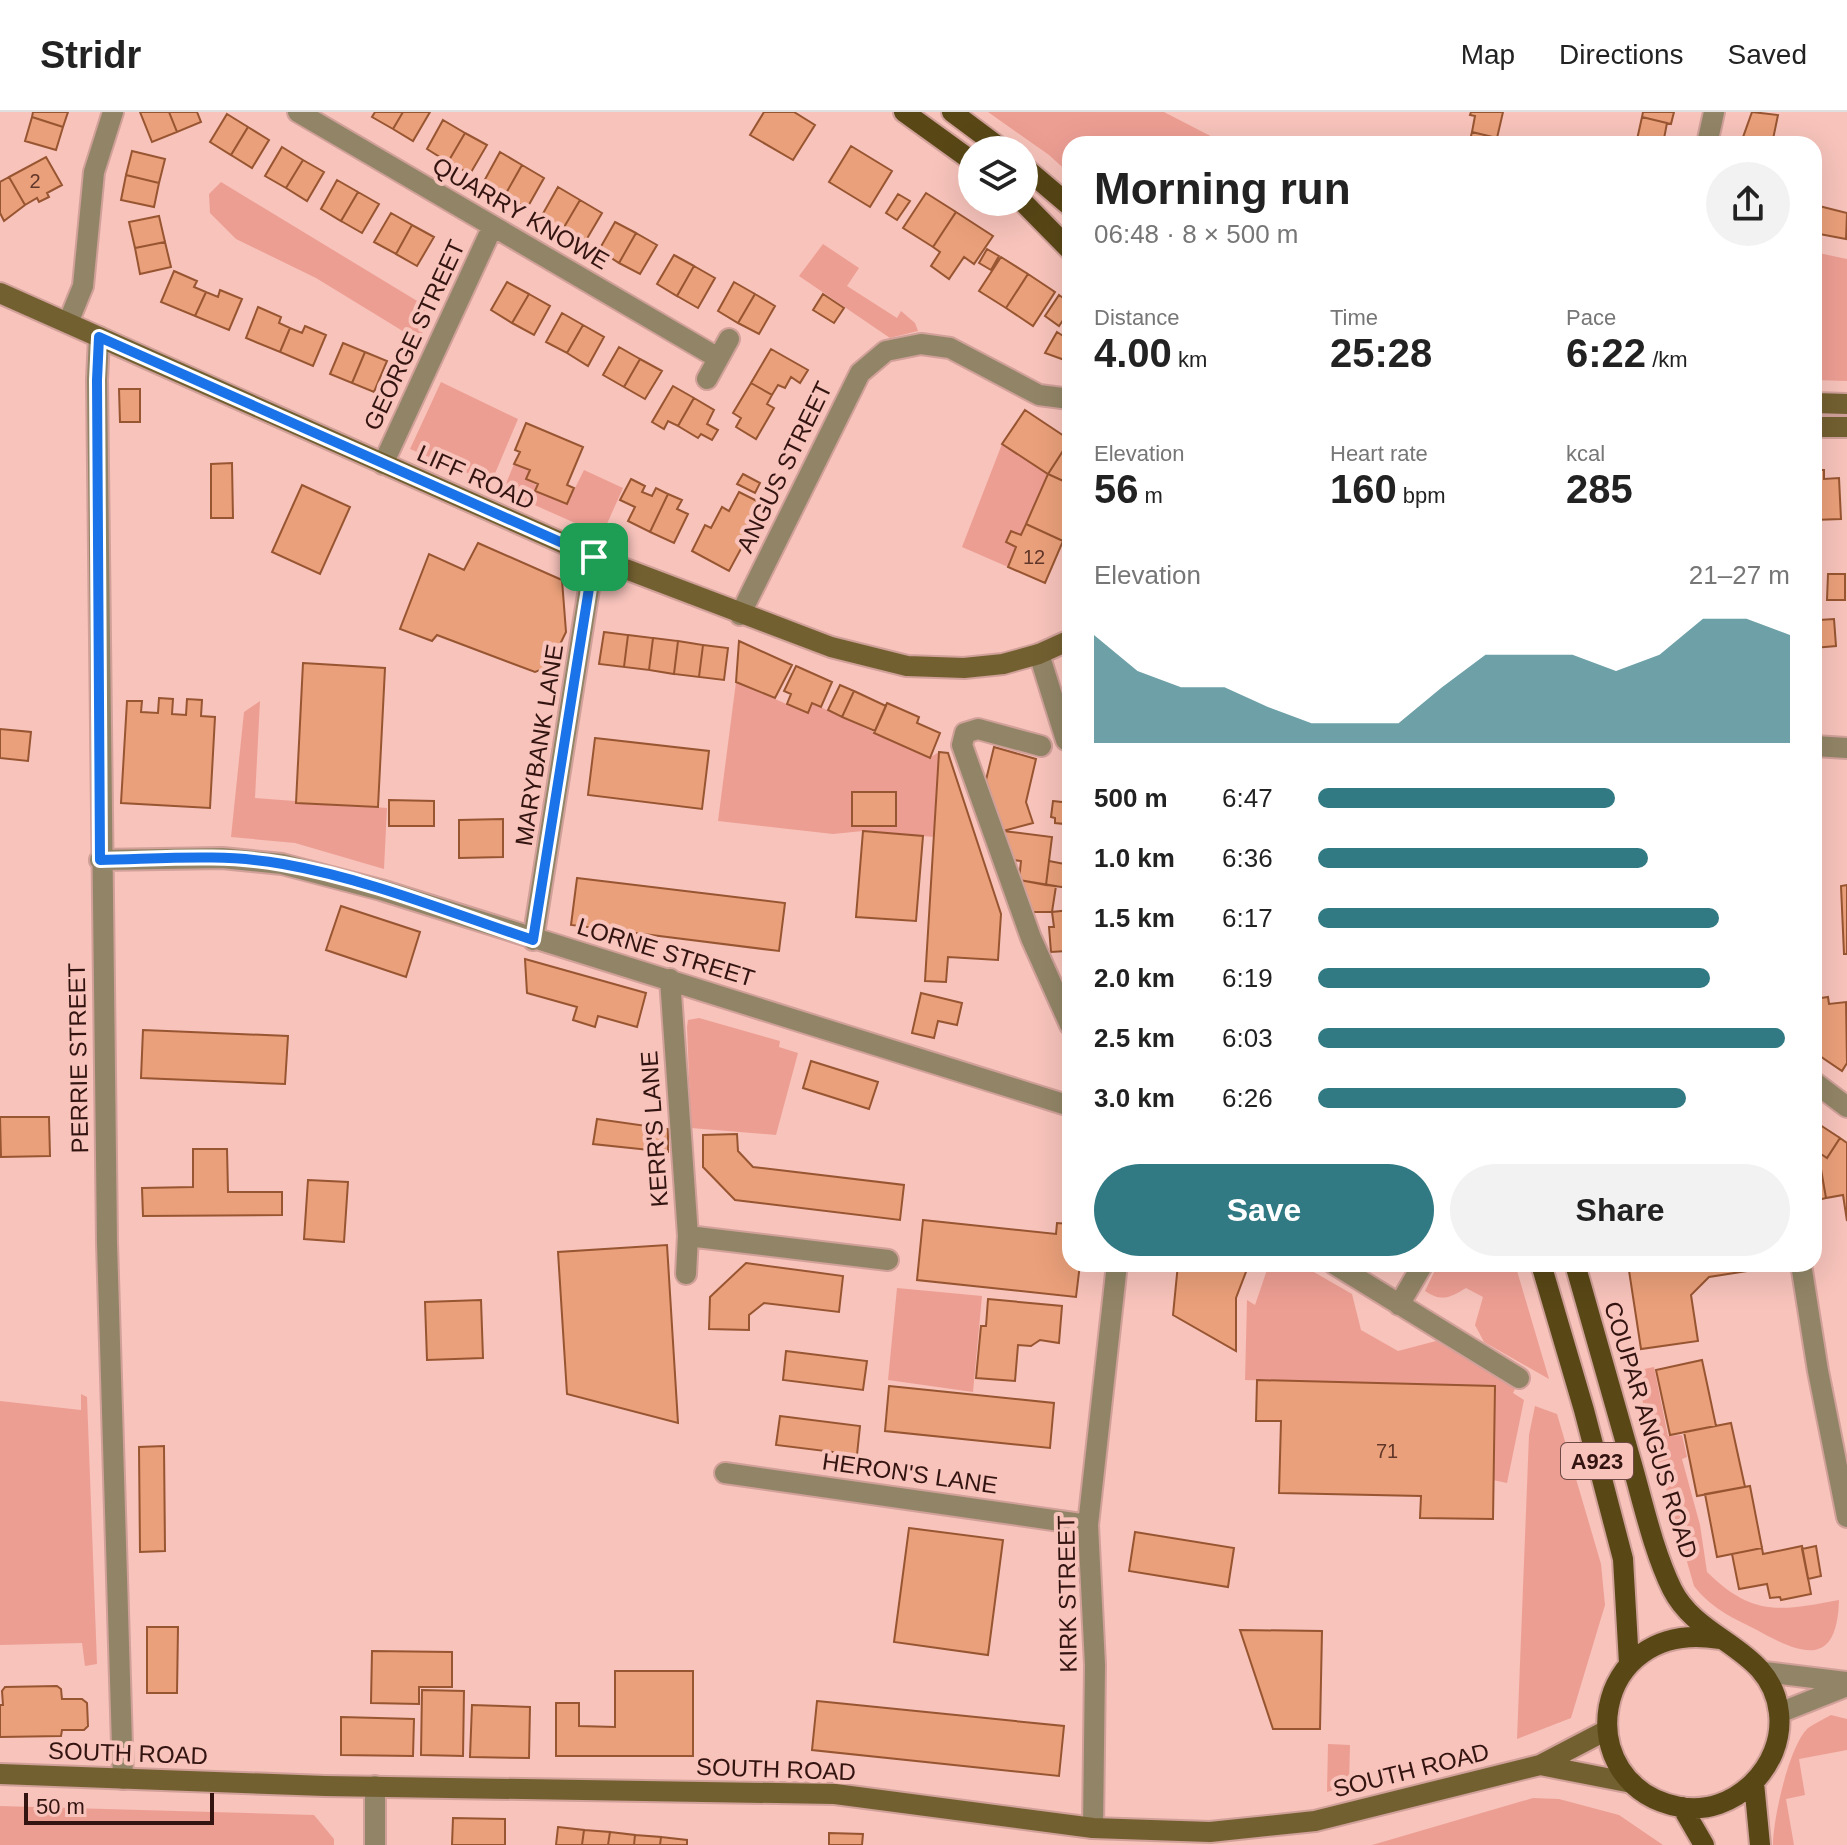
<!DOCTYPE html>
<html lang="en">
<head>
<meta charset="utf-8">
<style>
	body { margin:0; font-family:Helvetica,sans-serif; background:#f2f2f2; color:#222; height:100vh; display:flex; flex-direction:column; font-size:30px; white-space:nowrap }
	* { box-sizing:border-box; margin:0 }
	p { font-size:26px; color:#767676 }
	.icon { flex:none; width:44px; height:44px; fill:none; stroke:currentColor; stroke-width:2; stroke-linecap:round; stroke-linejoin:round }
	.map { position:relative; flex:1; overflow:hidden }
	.drawer { position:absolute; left:1062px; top:24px; width:760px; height:1136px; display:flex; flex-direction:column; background:#fff; border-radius:24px; box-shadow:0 8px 32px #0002 }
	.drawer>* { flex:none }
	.tools { position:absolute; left:958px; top:24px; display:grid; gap:16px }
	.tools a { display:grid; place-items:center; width:80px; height:80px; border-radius:50%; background:#fff; box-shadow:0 8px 32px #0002; font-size:40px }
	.scale { position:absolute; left:24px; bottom:20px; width:190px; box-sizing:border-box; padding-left:8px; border:4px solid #331410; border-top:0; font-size:22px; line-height:28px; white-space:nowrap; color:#331410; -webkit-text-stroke:6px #f7c3bb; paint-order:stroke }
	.pin { position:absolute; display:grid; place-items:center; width:68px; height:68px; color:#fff; margin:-34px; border-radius:16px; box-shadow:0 4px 12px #0006 }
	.round { display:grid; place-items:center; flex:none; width:84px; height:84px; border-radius:42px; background:#f2f2f2 }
	.overview { display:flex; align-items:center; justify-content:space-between; height:136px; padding:0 32px }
	h1 { font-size:44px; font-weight:700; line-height:60px }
	.metrics { display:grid; grid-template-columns:repeat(3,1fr); gap:12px; height:136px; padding:8px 32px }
	.metrics div { display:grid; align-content:center }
	.metrics b { font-size:40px; font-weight:700 }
	.metrics small { font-size:22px; font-weight:400 }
	.metrics p { font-size:22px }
	.chart { height:224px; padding:16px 32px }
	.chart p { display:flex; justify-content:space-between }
	.chart svg { width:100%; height:144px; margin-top:8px; fill:#317983; opacity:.7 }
	.action { display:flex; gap:16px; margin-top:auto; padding:16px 32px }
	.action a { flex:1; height:92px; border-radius:48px; background:#317983; color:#fff; font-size:32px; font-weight:700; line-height:92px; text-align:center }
	.action a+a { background:#f2f2f2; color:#222 }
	ul { padding:0 32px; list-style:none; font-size:26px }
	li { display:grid; grid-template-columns:128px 96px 1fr; align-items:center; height:60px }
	li i { height:20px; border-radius:10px; background:#317983 }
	header { display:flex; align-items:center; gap:48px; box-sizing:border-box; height:112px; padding:0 40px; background:#fff; border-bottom:2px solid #e0e0e0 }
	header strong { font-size:38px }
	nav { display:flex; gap:44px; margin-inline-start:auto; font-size:28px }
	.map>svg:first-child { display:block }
	.green { fill:#ed9e93 }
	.building { fill:#eaa07a; stroke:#985531; stroke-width:2 }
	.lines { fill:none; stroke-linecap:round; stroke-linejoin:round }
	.street-casing { stroke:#d0a099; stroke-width:24 }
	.secondary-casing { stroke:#d0a099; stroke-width:24 }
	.primary-casing { stroke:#d0a099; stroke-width:24 }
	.street { stroke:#928567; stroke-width:20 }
	.secondary { stroke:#736031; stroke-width:20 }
	.primary { stroke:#594716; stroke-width:20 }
	.route-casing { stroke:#fff; stroke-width:16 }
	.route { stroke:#1a73e8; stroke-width:10 }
	.labels { text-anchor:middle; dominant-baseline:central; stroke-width:8; stroke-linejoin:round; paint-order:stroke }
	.number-label { font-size:20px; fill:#61372a }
	.shield { fill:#f7c3bb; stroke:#6e4843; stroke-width:2 }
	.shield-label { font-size:22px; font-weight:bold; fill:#331410 }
	.street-label { font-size:24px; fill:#331410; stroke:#f7c3bb }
</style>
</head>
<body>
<header>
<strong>Stridr</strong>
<nav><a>Map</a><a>Directions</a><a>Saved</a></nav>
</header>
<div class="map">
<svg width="1847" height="1733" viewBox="0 0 1847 1733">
	<rect width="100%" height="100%" fill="#f7c3bb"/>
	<!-- green -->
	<path class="green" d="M988,0H1164L1226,32H1070V62L1049,43Z
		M221,70L432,198L419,229L316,166L236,127L210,101L209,82Z
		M823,132L859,156L847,174L897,206L901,199L915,211L918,219L890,226L799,164Z
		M1814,140L1847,147V269L1814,268Z
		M441,270L518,307L491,371L410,337Z
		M1002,332L1048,362L1021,423L1011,419L1006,430L1016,435L1008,455L962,435Z
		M514,352L530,358L526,367L567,392L584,358L623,376L602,423L503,379Z
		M736,570L807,601L812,591L929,646L939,640L934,725L863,719L833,722L718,709Z
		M260,589L255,686L387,696L384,757L295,731L231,725L244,600Z
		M699,906L780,929L779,935L798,941L776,1023L691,1016L687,915L688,908Z
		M1269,1152H1300L1352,1182L1361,1218L1398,1239L1436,1229L1516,1275L1513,1281L1524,1288L1507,1371L1493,1368L1495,1274L1245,1268L1247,1188L1255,1193Z
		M1438,1152H1515L1549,1267L1484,1230L1475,1213L1483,1185L1466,1176C1450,1186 1441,1190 1425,1179Z
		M897,1176L982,1184L973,1280L888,1268Z
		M1654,1255L1668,1324L1682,1323L1687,1345L1682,1347L1700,1413L1707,1460C1753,1505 1780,1499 1839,1488C1837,1558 1800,1542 1755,1517C1731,1505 1711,1496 1694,1474L1644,1300L1639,1258Z
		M81,1282L87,1285L97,1552L85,1554L82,1531L0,1533V1289L81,1298Z
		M1535,1294L1557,1302L1601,1452L1605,1493L1571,1606L1517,1627L1529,1323Z
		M1831,1603L1847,1607V1638L1799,1647L1805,1683L1786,1687L1794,1733H1773C1773,1707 1789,1634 1808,1616C1815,1611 1824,1607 1831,1603Z
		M1328,1632L1350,1633L1349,1673L1327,1680Z
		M1533,1686L1559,1687L1619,1703L1663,1733H1372Z
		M0,1694L314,1703L334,1727V1733H0Z"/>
	<!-- building -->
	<path class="building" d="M33,0H68L63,15L32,5Z
		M140,0H169L177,20L152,30Z
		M169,0H197L201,10L177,20Z
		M375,0H403L393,17L372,5Z
		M403,0H430L413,29L393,17Z
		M764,0H794L815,13L793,48L750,23Z
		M1471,0H1503L1497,26L1472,20L1475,4L1470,3Z
		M1643,0H1674L1671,12L1642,5Z
		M1752,0L1778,3L1772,32L1742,28Z
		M227,2L248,15L231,43L210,30Z
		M32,5L63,15L56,38L25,29Z
		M1642,5L1667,11L1663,32H1636Z
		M443,8L465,21L448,50L427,37Z
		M248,15L269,28L252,56L231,43Z
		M1472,20L1497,26L1496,32H1469Z
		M465,21L487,33L470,62L448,50Z
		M851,34L892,59L870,95L829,70Z
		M282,35L303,48L286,76L265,64Z
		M132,39L165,47L159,71L126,63Z
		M500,40L522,53L505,83L483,71Z
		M46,45L62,73L47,81L49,85L39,90L37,86L25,93L9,65Z
		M303,48L324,60L307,89L286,76Z
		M522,53L544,66L527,96L505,83Z
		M126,63L159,71L154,95L121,88Z
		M9,65L25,93L4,109L0,101V70Z
		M337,68L358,80L341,109L321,97Z
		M558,75L580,88L563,117L541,105Z
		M358,80L379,92L362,121L341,109Z
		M926,81L956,100L933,135L903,116Z
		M898,82L910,89L897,108L886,101Z
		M580,88L602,101L585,130L563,117Z
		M1819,94L1847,101L1846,127L1814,121Z
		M956,100L993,124L974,152L964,145L949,167L931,154L940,140L933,135Z
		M391,101L412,113L396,142L374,130Z
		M159,104L165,130L135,136L129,110Z
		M615,110L636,121L619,151L599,138Z
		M412,113L434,125L417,154L396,142Z
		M636,121L657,133L640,162L619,151Z
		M165,130L171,155L140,162L135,136Z
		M987,137L999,144L991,158L979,151Z
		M674,143L694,154L677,184L657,172Z
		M1001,145L1028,162L1006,196L979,179Z
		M694,154L715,166L698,196L677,184Z
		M174,159L197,169L194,175L206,180L195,204L161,190Z
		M1028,162L1055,180L1033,214L1006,196Z
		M507,170L529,182L512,211L491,198Z
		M734,170L755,182L738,211L718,199Z
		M220,178L242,187L229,218L195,204L206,180L218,185Z
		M529,182L550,194L534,223L512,211Z
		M755,182L775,194L759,222L738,211Z
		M823,182L844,196L834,211L813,198Z
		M1059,183L1070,191V198L1059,214L1045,204Z
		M258,195L281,205L279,211L290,216L280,240L246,226Z
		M562,201L583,213L567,241L546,230Z
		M583,213L604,225L588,254L567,241Z
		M305,214L326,223L313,254L280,240L290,216L302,221Z
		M1057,220L1068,227L1070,223V250L1045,241Z
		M343,231L365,240L352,271L330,262Z
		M619,235L640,247L624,275L603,263Z
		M771,237L808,258L800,271L791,265L785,276L778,273L772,283L751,271Z
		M365,240L387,249L374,280L352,271Z
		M640,247L662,259L645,287L624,275Z
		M751,271L772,283L767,292L774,296L756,327L736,315L741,306L733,301Z
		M673,274L694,286L678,314L668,309L664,317L652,310Z
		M119,277H140V310H120Z
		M694,286L714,298L707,312L718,318L712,328L701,322L698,326L678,314Z
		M1025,298L1070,328L1048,362L1002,332Z
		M526,311L583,335L567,373L574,376L567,392L535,379L538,372L526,367L530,358L514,352L520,340L515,338Z
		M1070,328V372L1048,362Z
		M232,351L233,406H211V352Z
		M1814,358H1824V367L1839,366L1841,407L1814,408Z
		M743,362L760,371L755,381L737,372Z
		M1048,362L1070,372V413L1063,429L1026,412Z
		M631,367L645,374L642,380L652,384L656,376L668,382L650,420L628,409L635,395L620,388Z
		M302,373L350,395L320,462L272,440Z
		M739,380L759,390L751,404L757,407L729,459L692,439L705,413L711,416L722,395L729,399Z
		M668,382L682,388L677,397L688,402L674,431L650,420Z
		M1026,412L1063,429L1045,471L1008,455L1016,435L1006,430L1011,419L1021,423Z
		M478,431L562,468L566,520L549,555L535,560L437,523L432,529L400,517L429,442L464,458Z
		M1828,462H1845V488H1827Z
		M1814,503H1818L1819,508L1834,507L1836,534L1814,536Z
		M604,520L628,523L624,555L599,552Z
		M628,523L653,526L649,558L624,555Z
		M653,526L678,529L674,562L649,558Z
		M678,529L703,533L699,565L674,562Z
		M739,529L792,553L775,586L736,570Z
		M703,533L728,536L724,568L699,565Z
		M303,551L385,556L378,695L296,691Z
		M796,554L832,570L821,595L812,591L808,601L787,592L791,582L784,579Z
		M840,573L854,579L842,605L828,598Z
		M854,579L886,594L875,619L842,605Z
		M159,586L173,587L172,602L186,603L187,587L202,588L201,604L215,605L210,696L121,691L127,589H142L141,600L158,601Z
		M887,591L919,605L917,611L940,621L930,646L874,621Z
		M0,617L31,620L28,649L0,646Z
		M595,626L709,639L702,697L588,683Z
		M994,635L1036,647L1026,690L1033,711L1003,719L986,668Z
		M939,640L948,641L1001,802L998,848L948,845L946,870L925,869Z
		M852,680H896V714H852Z
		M389,688L434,689V714H389Z
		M1053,689L1070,691V717H1064V712L1055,711V706L1051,705Z
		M503,707V745L459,746V708Z
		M863,719L923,724L916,809L856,805Z
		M1003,719L1052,725L1046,773L1019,768L1021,749L1013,748Z
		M1049,749L1070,753V776L1046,773Z
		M577,766L785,791L779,839L571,813Z
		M1019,768L1056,774L1052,800H1032Z
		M1847,773V842H1844L1841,774Z
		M341,794L420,820L406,865L326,838Z
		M1070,798V844L1067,839L1051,840L1049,815H1054L1052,800Z
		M525,847L646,881L637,915L598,904L595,915L573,908L577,895L527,881Z
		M921,881L962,891L957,913L938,909L934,926L912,921Z
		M1828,885L1829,892L1846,890L1847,951L1842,959L1814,940V887Z
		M143,918L288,924L285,972L141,966Z
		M811,949L878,970L869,997L803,976Z
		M0,1005H49L50,1044L1,1045Z
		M597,1007L668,1017V1040L593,1032Z
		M1814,1009L1840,1026L1827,1046L1818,1040L1826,1086L1814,1089Z
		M737,1022L738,1039L753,1055L904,1073L900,1108L735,1088L703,1055V1023Z
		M1840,1026L1847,1031V1109L1843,1083L1826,1086L1818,1040L1827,1046Z
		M193,1037H227L228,1080H282V1103L143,1104L142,1076L193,1075Z
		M308,1068L348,1070L344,1130L304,1127Z
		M923,1108L1056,1122L1057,1111L1070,1112V1152H1080L1076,1185L917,1168Z
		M667,1133L678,1311L567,1282L558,1140Z
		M746,1151L843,1164L839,1200L764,1191L749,1203V1218L709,1217L710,1185Z
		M1178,1152H1249L1236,1186V1239L1173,1203Z
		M1628,1152H1759L1760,1157L1709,1165L1691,1183L1698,1229L1641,1237Z
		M988,1187L1062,1194L1059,1231L1040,1228L1031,1234L1018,1233L1015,1269L976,1266L981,1214H986Z
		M481,1188L483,1246L427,1248L425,1190Z
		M786,1239L867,1249L863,1278L783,1268Z
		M1702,1248L1716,1314L1670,1323L1656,1258Z
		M1257,1268L1495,1274L1493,1407L1420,1406L1421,1384L1279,1381L1281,1309H1256Z
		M889,1274L1054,1291L1050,1336L885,1319Z
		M780,1304L860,1314L857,1343L776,1333Z
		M1731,1311L1745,1375L1697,1384L1684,1320Z
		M164,1334L165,1439L140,1440L139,1335Z
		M1750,1374L1762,1436L1717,1445L1705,1382Z
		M909,1416L1003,1428L988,1543L894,1530Z
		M1135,1420L1234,1436L1228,1475L1129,1459Z
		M1802,1434L1811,1482L1781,1488L1780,1485L1770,1486L1767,1472L1739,1477L1732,1442L1762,1436L1763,1442Z
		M1816,1434L1821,1464L1808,1467L1802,1437Z
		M147,1515H178L177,1581H147Z
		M1240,1518L1322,1519L1320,1617H1273Z
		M372,1539L452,1540V1575H419V1592L371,1591Z
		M615,1559H693V1644H556V1591H579V1614L615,1615Z
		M57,1574L61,1577L62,1587H82L87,1591L88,1614L84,1618H62L61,1624L0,1625V1593H3L2,1579L5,1575Z
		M422,1578L464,1579L463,1644L421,1643Z
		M817,1589L1064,1614L1059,1664L812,1638Z
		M472,1593L530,1595L529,1646L470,1645Z
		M341,1605L414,1607L413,1644L341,1643Z
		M453,1706L505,1707V1733H452Z
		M558,1715L584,1718L582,1733H556Z
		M584,1718L610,1720L608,1733H582Z
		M610,1720L635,1723L634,1733H608Z
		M829,1721L863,1722L862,1733H829Z
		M635,1723L661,1725L660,1733H634Z
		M661,1725L687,1728V1733H660Z"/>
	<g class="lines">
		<defs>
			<path id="street" d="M298,0L718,246
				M1707,32L1714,0
				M68,211L83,174L94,60L113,0
				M99,225L97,268L107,1131L123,1667
				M707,267L729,227
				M383,352L492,116
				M740,503L860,261L886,239L921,232L950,236L1039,283L1070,287
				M1039,542L1066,628L1070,629
				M1041,634L978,617L965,621L962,633L1031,826L1070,913
				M1814,634L1847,636
				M100,748L222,746L282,752L381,778L1070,994
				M533,828L594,445
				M670,867L688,1124L686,1162
				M1814,970L1847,995
				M688,1124L888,1148
				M1334,1152L1519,1266
				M1801,1152L1818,1259L1847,1405
				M1399,1193L1423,1152
				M725,1361L1088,1413
				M1764,1560L1847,1570
				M1779,1601L1847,1574
				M375,1674V1733
				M1093,1716L1095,1553L1088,1413L1117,1152"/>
			<path id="secondary" d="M0,181L594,445L831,535L907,554L964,556L1003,552L1039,542L1070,528
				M1814,291L1847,292
				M1814,315H1847
				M1540,1653L1632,1671
				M0,1662L325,1674L835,1682L1093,1716L1210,1720L1315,1709L1540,1653L1607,1618"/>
			<path id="primary" d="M904,0L972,49
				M952,0L1003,38
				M1024,55L1070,94
				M1023,90L1070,138
				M1541,1152L1584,1298L1623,1447L1629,1551
				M1575,1152C1595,1220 1614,1288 1633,1356C1644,1395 1654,1440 1672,1477C1699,1531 1772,1535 1779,1601C1785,1654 1734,1705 1680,1695C1567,1674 1590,1505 1719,1527
				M1754,1671L1760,1733
				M1682,1695L1704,1733"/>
		</defs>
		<!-- street casing -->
		<use href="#street" class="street-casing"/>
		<!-- secondary casing -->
		<use href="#secondary" class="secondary-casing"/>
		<!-- primary casing -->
		<use href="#primary" class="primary-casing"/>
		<!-- street -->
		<use href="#street" class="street"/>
		<!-- secondary -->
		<use href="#secondary" class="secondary"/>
		<!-- primary -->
		<use href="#primary" class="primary"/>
	</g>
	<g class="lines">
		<defs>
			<path id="route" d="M99,225L594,445L533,828C451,801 368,767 283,752C223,741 160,747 100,748L97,268Z"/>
		</defs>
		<!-- route casing -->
		<use href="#route" class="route-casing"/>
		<!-- route -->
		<use href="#route" class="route"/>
	</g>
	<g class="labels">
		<!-- number labels -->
		<g class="number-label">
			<text x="35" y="69">2</text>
			<text x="1034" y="445">12</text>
			<text x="1387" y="1339">71</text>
		</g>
		<!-- shield labels -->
		<rect class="shield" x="1561" y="1331" width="72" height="36" rx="6"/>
		<g class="shield-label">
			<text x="1597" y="1349">A923</text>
		</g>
		<!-- street labels -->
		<g class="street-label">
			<text transform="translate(521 101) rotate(30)">QUARRY KNOWE</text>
			<text transform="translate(414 223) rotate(-65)">GEORGE STREET</text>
			<text transform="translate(784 355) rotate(-64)">ANGUS STREET</text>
			<text transform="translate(476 365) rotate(24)">LIFF ROAD</text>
			<text transform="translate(539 633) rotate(-81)">MARYBANK LANE</text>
			<text transform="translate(666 840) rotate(17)">LORNE STREET</text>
			<text transform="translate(78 946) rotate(-91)">PERRIE STREET</text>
			<text transform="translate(654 1017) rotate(-94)">KERR'S LANE</text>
			<text transform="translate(1651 1318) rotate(73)">COUPAR ANGUS ROAD</text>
			<text transform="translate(910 1361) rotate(8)">HERON'S LANE</text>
			<text transform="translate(1067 1482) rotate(-91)">KIRK STREET</text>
			<text transform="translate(128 1641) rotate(2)">SOUTH ROAD</text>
			<text transform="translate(776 1657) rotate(2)">SOUTH ROAD</text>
			<text transform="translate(1411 1658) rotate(-14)">SOUTH ROAD</text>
		</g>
	</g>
</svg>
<div class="tools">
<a><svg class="icon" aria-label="layers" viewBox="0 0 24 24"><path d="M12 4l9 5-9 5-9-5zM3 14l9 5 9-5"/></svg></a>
</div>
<div class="scale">50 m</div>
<div class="pin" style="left:594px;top:445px;background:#1e9e55"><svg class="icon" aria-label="arrive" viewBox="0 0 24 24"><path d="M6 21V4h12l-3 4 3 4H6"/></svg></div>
<section class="drawer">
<div class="overview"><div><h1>Morning run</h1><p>06:48 · 8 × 500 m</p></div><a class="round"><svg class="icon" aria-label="share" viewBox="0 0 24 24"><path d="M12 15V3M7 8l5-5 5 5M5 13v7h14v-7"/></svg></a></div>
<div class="metrics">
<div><p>Distance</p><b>4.00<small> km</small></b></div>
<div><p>Time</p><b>25:28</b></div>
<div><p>Pace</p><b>6:22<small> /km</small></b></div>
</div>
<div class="metrics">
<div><p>Elevation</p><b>56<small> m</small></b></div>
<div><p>Heart rate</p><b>160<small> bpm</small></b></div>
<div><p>kcal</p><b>285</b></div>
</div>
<div class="chart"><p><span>Elevation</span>21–27 m</p>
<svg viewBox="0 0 160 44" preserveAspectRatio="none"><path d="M0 44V11L10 22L20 27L30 27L40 33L50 38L60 38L70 38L80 27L90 17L100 17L110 17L120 22L130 17L140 6L150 6L160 11V44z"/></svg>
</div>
<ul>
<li><b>500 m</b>6:47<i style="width:63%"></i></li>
<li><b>1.0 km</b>6:36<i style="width:70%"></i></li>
<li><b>1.5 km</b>6:17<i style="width:85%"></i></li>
<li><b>2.0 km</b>6:19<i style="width:83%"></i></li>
<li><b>2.5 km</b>6:03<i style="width:99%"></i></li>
<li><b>3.0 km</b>6:26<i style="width:78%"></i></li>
</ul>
<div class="action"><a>Save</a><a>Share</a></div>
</section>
</div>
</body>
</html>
